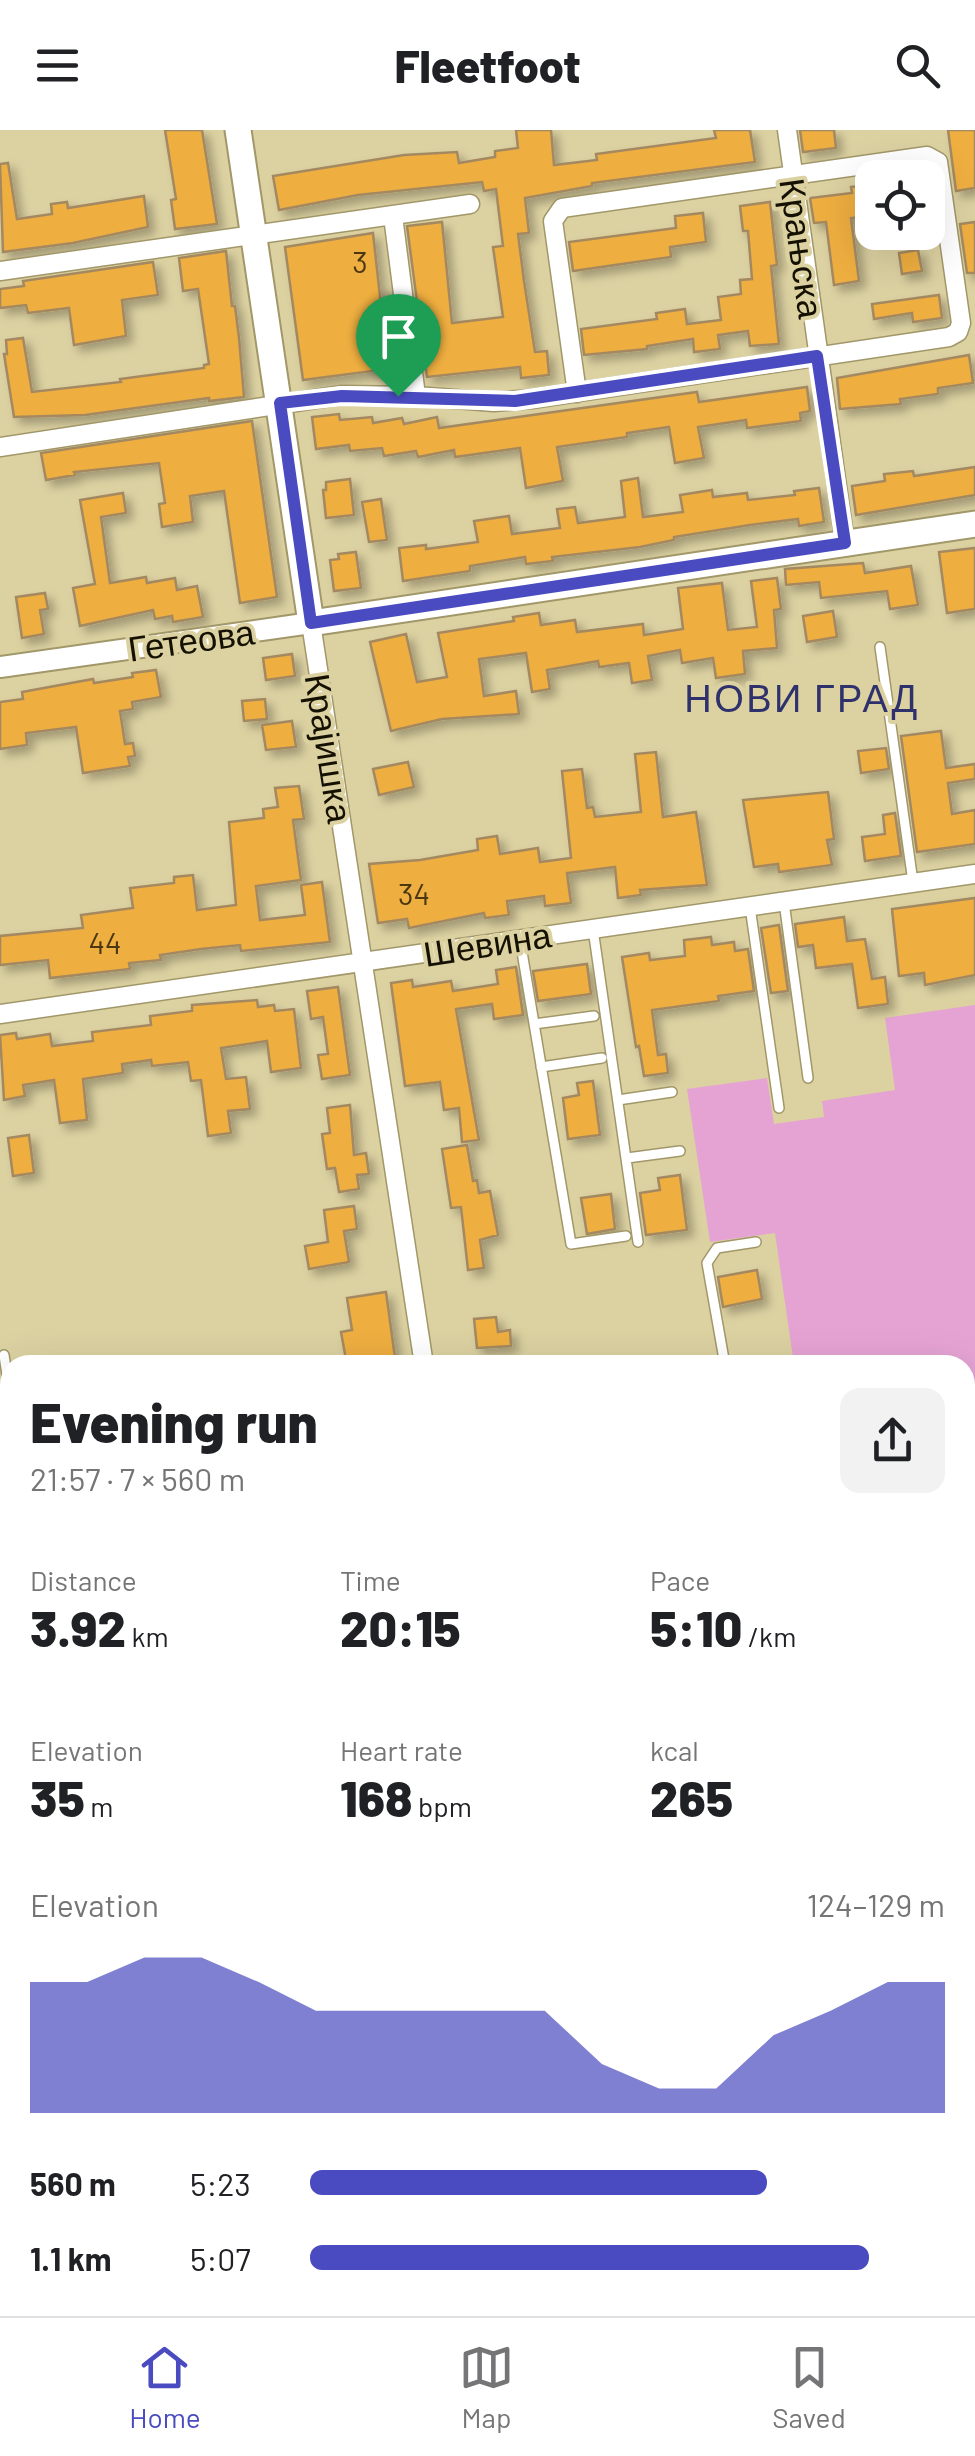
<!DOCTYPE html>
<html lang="en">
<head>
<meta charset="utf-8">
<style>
	body { margin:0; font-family:Barlow,sans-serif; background:#f2f2f2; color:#202124; height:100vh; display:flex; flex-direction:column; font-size:38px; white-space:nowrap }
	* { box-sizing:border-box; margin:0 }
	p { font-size:32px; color:#757577 }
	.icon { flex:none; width:55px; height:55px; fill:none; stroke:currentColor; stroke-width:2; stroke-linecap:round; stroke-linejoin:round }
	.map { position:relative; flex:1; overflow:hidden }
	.panel { position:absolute; left:0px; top:1225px; width:975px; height:962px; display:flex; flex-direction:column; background:#fff; border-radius:30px 30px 0 0; box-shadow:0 10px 40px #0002 }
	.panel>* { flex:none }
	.buttons { position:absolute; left:855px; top:30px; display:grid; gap:20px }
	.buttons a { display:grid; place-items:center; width:90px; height:90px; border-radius:20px; background:#fff; box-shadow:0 10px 40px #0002; font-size:50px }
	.pin { position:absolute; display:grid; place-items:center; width:85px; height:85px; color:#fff; margin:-102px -42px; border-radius:50% 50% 50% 0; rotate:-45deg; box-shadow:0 0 10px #0007 }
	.pin .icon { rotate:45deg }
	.round { display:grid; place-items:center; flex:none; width:105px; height:105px; border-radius:20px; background:#f2f2f2 }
	.headline { display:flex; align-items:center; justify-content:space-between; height:170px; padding:0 30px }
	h1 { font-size:55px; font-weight:800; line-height:75px }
	.stats { display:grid; grid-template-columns:repeat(3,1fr); gap:15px; height:170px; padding:10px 30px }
	.stats div { display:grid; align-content:center }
	.stats b { font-size:50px; font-weight:800 }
	.stats small { font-size:28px; font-weight:400 }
	.stats p { font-size:28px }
	.chart { height:280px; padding:20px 30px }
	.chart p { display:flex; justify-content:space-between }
	.chart svg { width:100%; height:180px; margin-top:10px; fill:#4a4bc0; opacity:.7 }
	ul { padding:0 30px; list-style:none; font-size:32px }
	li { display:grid; grid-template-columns:160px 120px 1fr; align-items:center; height:75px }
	li i { height:25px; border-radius:12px; background:#4a4bc0 }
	header { display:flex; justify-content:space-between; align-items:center; height:130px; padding:0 30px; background:#fff; font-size:45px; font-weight:800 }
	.tab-bar { display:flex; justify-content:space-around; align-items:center; height:140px; border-top:2px solid #e0e0e0; background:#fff; font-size:28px; color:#757577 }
	.tab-bar a { display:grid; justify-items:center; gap:5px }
	.tab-bar .current { color:#4a4bc0 }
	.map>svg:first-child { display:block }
	.green { fill:#e5a3d3 }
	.building { fill:#eeae41; stroke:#a48961; stroke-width:2.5; filter:url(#shadow) }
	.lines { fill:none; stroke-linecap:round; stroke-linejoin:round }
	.service-casing { stroke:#a19769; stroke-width:12 }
	.minor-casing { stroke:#a19769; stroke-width:21 }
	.tertiary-casing { stroke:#a19769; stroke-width:24 }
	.secondary-casing { stroke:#a19769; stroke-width:29 }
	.service { stroke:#fff; stroke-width:9 }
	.minor { stroke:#fff; stroke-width:18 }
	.tertiary { stroke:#fff; stroke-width:20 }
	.secondary { stroke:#fff; stroke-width:25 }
	.route-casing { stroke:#fff; stroke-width:20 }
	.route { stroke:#4a4bc0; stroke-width:12 }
	.labels { text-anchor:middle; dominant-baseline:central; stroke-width:8; stroke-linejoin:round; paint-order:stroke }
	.number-label { font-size:30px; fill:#4b3812 }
	.street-label { font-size:35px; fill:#151102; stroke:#dcd1a1 }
	.neighbourhood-label { font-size:38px; letter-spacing:2.5px; fill:#2e316c; stroke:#dcd1a1 }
</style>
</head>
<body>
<header><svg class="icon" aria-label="menu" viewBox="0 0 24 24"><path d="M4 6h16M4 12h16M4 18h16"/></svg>Fleetfoot<svg class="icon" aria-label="search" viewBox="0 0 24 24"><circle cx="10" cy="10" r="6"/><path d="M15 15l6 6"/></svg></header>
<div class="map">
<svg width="975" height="2186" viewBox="0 0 975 2186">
	<defs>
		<filter id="shadow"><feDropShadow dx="6" dy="6" stdDeviation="5" flood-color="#0004"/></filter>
	</defs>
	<rect width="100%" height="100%" fill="#dcd1a1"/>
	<!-- green -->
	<path class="green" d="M975,875V1263L965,1265V1235H794L775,1103L710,1112L687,959L767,948L774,994L824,987L822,971L895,960L885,888Z
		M975,1528V1720L965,1721V1529Z
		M975,1821V1910L965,1912V1822Z"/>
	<!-- building -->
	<path class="building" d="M165,0H202L217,94L175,99L171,70L176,69Z
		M516,0H551L554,35L597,30L596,24L716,8L714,0H750L755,32L592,53V56L525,68L529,103L518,104L524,151L535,222L547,221L549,245L521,248L520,237L427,247L407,96L442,92L452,193L503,187L493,117L503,116L496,59L484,61L482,52L358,65L279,80L273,46L404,25L457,22L459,33L495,27V21L518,18Z
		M800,0H834L836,18L803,22Z
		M948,0H975V58L956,61Z
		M8,33L17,89L52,84L51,74L67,72L68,78L144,66L148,97L73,113L3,122L0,34Z
		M872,54V86L851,88L859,151L834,155L826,92L814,93L810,68L852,63L851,57Z
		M770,72L777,135L771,136L779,214L750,216L748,201L718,205L720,219L694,222L693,209L647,216V219L584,225L581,199L657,189L656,183L685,179L687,194L721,190L718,167L741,164L740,150L752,149L748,101H743L740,76Z
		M703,83L706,112L670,117L671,127L573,141L569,112L676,98L675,86Z
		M975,92V143H967L960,94Z
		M373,103L388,239L303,250L285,117Z
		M918,120L922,141L902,144L899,123Z
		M226,121L232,176H235L239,208L244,267L209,271V268L85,285L14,287L4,224H7L6,210L23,208L32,262L121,252L120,249L204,238V235L209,234L198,159L183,161L179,128Z
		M153,132L158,165L122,170L126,206L74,215L69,178L28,183L26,175L0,178V159L24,156L23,151Z
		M939,165L942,188L913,192L912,183L874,189L872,174Z
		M969,225L973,253L938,258V264L900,269L901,274L840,279L837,248Z
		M807,257L810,281L800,283L801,291L747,298L746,290L698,297L704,328L675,333L669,297L627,303V307L557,317L563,351L526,358L520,318L455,327L454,320L418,327L416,321L384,326L382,318L350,321L349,315L316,319L312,287L339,284L340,290L372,287L373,293L402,288L404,294L437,287L439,298L697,262L699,272Z
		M252,291L277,467L240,473L224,361L190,366L193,392L162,397L159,374L165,373L159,333L74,342L75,345L46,350L41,323Z
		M975,337V365L856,385L852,356L885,351L884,344L913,341L914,346Z
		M638,348L643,387L683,382L680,365L712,360L713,367L747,363L748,370L795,365L794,361L819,358L824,392L799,396L798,389L750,395L674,407V410L640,417L552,427L553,431L526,434L525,427L470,436V441L403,451L399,418L426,415V419L478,412L474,391L509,386L512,404L560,398L557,379L575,377L578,393L625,387L621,351Z
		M350,349L354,385L326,388L323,360H326V352Z
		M123,363L126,383L101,387L110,453L146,447L147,453L175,448L177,460L197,456L203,487L173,492L172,486L155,489L153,480L80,496L73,458L95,454L80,370Z
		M381,369L387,410L369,412L362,372Z
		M975,418V479L947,483L939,422Z
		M356,422L361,458L334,461L330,430L339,429L338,424Z
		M863,433L865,443L911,436L918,475L890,479L887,461L821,468L819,452L786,455L785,439Z
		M777,448L781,479L774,480L777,518L743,521L745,544L716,548L713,528L682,533L680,520L648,526L652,550L632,553L629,533L599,537L598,531L547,540L550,559L532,562L526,523L479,529L484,566L516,561L519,584L442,589L391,601L370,512L406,504L417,552L447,547L438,503L514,491L513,487L539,483L541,495L575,490L577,502L643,494L644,505L683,499L678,458L722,453L728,500L757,497L751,451Z
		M45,463L48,479L40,480L44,504L22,508L16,467Z
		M833,481L837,507L807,512L803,486Z
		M292,524L295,546L266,550L263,528Z
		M156,540L161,567L132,572L133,579L120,581L125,614L133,613L135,626L128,627L130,636L83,643L76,597L26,603L27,615L0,619V572L23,569L22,562L93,549L94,553L133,547L132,543Z
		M265,569L267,589L244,591L242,571Z
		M292,591L296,617L266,620L262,595Z
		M941,601L946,638L975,634V649L948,653L952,684L975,680V714L917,722L901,606Z
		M886,618L889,639L861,643L858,621Z
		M656,622L663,687L696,682L707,755L640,760L641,765L618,768L615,737L567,743L571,773L545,776L544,766L507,771L509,785L485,788L484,783L409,798L407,789L378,793L369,734L420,730L478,720L477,709L497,706L500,724L538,718L540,732L571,728L562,641L582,639L587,678L593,677L595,687L641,682L635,624Z
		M408,632L414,657L379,665L373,639Z
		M299,656L304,689L293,690L301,750L256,756L260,790L305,785L301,755L322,752L330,812L241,821L240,815L201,819L160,825L161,830L129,833L130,839L50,848L48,830L0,835V806L83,798L81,785L133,778L130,758L174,753V747L193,745L197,780L236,775L229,692L264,688L263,679L278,677L275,658Z
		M828,662L834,709L827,710L832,735L779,742L778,734L754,737L743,670Z
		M895,683L901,726L865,731L862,707L885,704L883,685Z
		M975,768V845L925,855L924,843L899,846L892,779Z
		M844,787L847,811L865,809L872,849L885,847L888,874L858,878L852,834L816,838L813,815L798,817L795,794Z
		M779,795L788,861L771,863L761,798Z
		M711,807L712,815L734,812L735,821L748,819L754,861L718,866L719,871L652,880L658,925L666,924L668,943L644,946L639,916L636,917L622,827L649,823L650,830L685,826L684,810Z
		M587,834L591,864L538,871L533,841Z
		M516,837L523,885L494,889L492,874L456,879L479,1010L462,1012L459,978L444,980L440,952L405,956L391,853L412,850L413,857L451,851L453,861L498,854L496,840Z
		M338,857L350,945L322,949L318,925L328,924L323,887L311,889L307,861Z
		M257,870L258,877L274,875L275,881L294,879L301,938L271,942L267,911L221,918L226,949L246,947L250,979L228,981L231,1003L208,1006L201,950L191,951L188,932L152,936L151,930L122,934L123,943L83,949L87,990L60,993L54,950L23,955L25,966L4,970L0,905L16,903L17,909L50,904L52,916L93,911L92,902L151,895L150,886L192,881V875Z
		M593,951L600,1005L568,1009L563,968L579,965L577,953Z
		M350,975L354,1025L366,1023L369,1044L357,1045L359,1059L339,1062L335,1038L327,1039L322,1004L330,1003L327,978Z
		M29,1005L34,1043L13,1046L8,1008Z
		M467,1015L473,1051L477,1050L479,1063L490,1061L498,1105L480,1110L484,1138L468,1140L461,1077L451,1078L442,1019Z
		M680,1045L687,1100L646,1105L640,1063L660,1060L658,1048Z
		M611,1064L615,1099L587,1104L581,1068Z
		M354,1076L357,1099L344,1101L349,1132L309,1139L305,1116L328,1112L324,1080Z
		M757,1140L762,1169L723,1177L718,1147Z
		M386,1162L396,1235H347L341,1202L352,1200L347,1168Z
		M496,1187L498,1202L510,1200L511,1216L477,1218L474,1189Z"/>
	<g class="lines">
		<defs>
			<path id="service" d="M880,517L913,752
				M784,772L808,948
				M750,777L779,978
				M593,799L638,1112
				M520,810L571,1114L626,1106
				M534,894L594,886
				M541,937L602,928
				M618,970L672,962
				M627,1028L680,1021
				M4,1225L10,1265
				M725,1235L707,1133L717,1118L756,1112
				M369,2178L371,2186"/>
			<path id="minor" d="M787,0L845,413
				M393,86L416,266
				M0,141L470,74
				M0,317L342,265L416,266L494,272L532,269L949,207L958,202L961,193L938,32L927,26L562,78L553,91L577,263
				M311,493L424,1235
				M0,884L975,744
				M965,1406L975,1405
				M0,1542L10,1541
				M564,2178V2186"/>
			<path id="tertiary" d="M0,537L311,493
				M965,2069L975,2068
				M395,2186L424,2178"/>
			<path id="secondary" d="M238,0L311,493L975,394"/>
		</defs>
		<!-- service casing -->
		<use href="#service" class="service-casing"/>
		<!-- minor casing -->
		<use href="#minor" class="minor-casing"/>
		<!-- tertiary casing -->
		<use href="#tertiary" class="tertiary-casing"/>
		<!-- secondary casing -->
		<use href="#secondary" class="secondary-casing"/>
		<!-- service -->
		<use href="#service" class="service"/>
		<!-- minor -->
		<use href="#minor" class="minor"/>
		<!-- tertiary -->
		<use href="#tertiary" class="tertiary"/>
		<!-- secondary -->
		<use href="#secondary" class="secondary"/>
	</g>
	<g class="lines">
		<defs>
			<path id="route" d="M817,226L845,413L311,493L280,273L342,266L515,271Z"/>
		</defs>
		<!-- route casing -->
		<use href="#route" class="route-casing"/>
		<!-- route -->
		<use href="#route" class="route"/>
	</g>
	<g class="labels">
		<!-- number labels -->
		<g class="number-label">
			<text x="360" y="131">3</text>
			<text x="414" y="763">34</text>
			<text x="105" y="812">44</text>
		</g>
		<!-- street labels -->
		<g class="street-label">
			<text transform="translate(803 118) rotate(82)">Крањска</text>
			<text transform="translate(191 509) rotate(-8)">Гетеова</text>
			<text transform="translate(330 618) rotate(81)">Крајишка</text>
			<text transform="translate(487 813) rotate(-9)">Шевина</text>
		</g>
		<!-- neighbourhood labels -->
		<g class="neighbourhood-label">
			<text x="802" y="567">НОВИ ГРАД</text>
		</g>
	</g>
</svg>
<div class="buttons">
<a><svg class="icon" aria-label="locate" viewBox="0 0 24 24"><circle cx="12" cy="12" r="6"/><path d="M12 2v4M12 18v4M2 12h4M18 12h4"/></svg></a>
</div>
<div class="pin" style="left:398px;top:266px;background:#1e9e55"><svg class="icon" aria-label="arrive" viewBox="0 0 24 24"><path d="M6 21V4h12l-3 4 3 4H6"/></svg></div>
<section class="panel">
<div class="headline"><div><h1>Evening run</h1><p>21:57 · 7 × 560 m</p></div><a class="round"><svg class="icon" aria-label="share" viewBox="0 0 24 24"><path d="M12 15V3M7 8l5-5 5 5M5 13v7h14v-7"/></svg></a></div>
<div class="stats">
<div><p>Distance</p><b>3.92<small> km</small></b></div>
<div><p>Time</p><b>20:15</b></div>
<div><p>Pace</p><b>5:10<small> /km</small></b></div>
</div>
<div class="stats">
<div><p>Elevation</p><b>35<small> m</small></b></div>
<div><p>Heart rate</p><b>168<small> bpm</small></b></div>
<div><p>kcal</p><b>265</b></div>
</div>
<div class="chart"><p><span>Elevation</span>124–129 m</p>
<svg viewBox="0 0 160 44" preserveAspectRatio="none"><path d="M0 44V12L10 12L20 6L30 6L40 12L50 19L60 19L70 19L80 19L90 19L100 32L110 38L120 38L130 25L140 19L150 12L160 12V44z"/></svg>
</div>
<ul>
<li><b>560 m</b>5:23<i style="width:72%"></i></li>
<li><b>1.1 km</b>5:07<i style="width:88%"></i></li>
</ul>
</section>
</div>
<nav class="tab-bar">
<a class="current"><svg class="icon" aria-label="home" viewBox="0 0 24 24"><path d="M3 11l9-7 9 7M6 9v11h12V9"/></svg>Home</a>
<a><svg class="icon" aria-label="map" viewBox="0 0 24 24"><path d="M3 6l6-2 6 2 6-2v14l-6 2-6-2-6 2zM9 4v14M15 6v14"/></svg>Map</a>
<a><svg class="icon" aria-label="saved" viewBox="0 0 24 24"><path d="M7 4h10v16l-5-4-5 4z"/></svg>Saved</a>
</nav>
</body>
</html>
